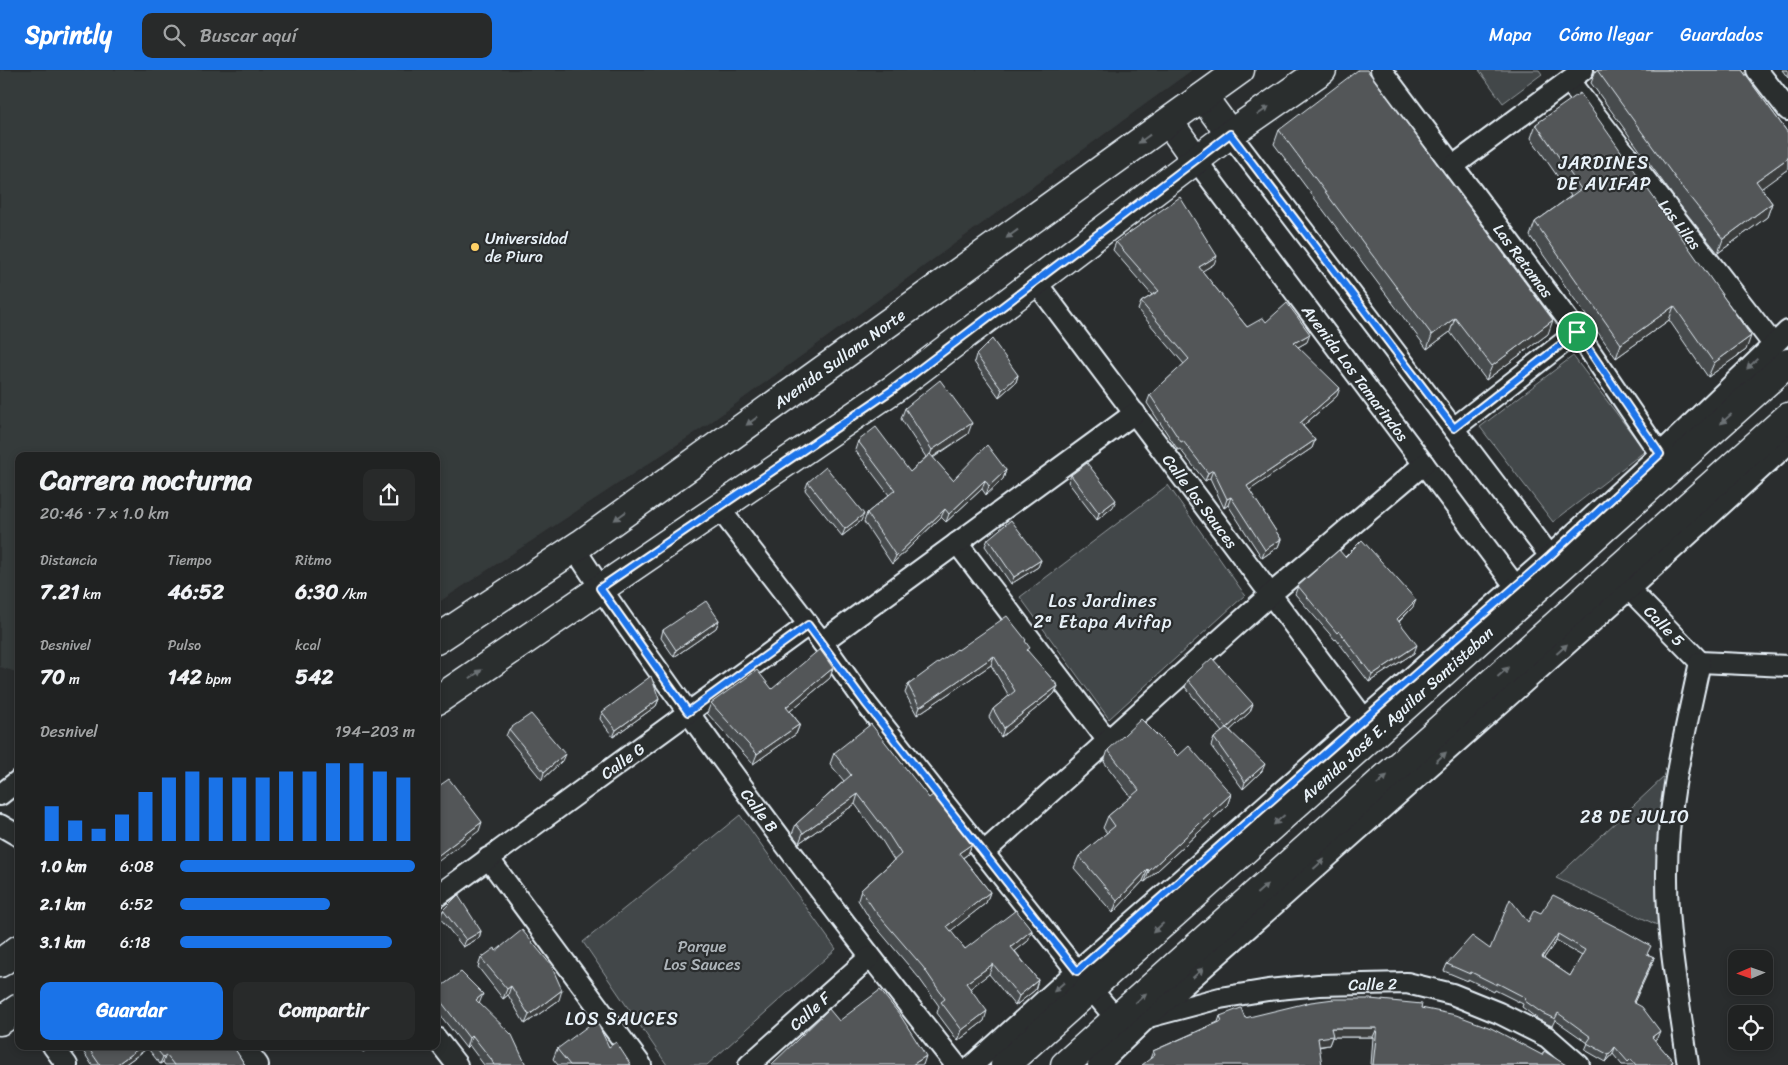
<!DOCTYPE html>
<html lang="es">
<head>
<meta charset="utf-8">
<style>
	body { margin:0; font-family:Sriracha,sans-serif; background:#282a2a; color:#f1f3f6; height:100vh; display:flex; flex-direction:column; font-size:19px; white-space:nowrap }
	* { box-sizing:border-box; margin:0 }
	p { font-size:16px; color:#a2a4a5 }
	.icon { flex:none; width:28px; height:28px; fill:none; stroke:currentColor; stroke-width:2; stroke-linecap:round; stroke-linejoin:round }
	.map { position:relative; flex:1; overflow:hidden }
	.details { position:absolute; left:15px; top:382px; width:425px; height:598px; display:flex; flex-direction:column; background:#202222; border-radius:10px; box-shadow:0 2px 8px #0003,0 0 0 1px #3d3f40 }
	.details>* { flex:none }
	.needle { width:32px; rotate:268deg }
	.buttons { position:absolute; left:1728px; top:880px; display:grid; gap:10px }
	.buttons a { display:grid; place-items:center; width:45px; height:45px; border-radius:10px; background:#202222; box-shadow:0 2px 8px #0003,0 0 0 1px #3d3f40; font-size:25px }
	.pin { position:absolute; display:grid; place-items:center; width:42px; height:42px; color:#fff; margin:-21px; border:2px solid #fff; border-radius:50%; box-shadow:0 1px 5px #0007 }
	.round { display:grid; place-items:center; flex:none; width:52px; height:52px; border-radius:10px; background:#282a2a }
	.overview { display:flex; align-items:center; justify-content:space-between; height:85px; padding:0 25px }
	h1 { font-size:28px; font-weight:800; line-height:38px }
	.metrics { display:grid; grid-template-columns:repeat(3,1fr); gap:8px; height:85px; padding:5px 25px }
	.metrics div { display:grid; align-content:center }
	.metrics b { font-size:21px; font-weight:800 }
	.metrics small { font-size:14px; font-weight:400 }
	.metrics p { font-size:14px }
	.chart { height:140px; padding:10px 25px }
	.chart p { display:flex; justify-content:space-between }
	.chart svg { width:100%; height:90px; margin-top:5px; stroke:#1a73e8; stroke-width:6 }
	.action { display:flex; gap:10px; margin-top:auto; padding:10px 25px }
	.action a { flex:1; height:58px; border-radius:10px; background:#1a73e8; color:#fff; font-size:20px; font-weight:800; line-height:58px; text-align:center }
	.action a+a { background:#282a2a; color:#f1f3f6 }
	ul { padding:0 25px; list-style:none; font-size:16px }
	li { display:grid; grid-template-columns:80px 60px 1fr; align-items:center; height:38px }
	li i { height:12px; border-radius:6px; background:#1a73e8 }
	header { display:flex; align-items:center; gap:30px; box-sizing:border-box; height:70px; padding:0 25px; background:#1a73e8; color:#fff }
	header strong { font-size:24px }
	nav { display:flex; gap:28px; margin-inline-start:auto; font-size:18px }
	.search { width:350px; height:45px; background:#282a2a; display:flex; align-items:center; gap:12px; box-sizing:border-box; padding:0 18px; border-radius:10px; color:#a2a4a5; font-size:19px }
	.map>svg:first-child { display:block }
	.built { fill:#363a3b }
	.green { fill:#424648; stroke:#959ca0 }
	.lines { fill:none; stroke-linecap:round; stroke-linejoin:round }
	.minor-casing { stroke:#e8f1f8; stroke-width:24 }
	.secondary-casing { stroke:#e8f1f8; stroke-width:31 }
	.minor { stroke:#2a2d2e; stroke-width:20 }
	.secondary { stroke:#2a2d2e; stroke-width:28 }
	.wall { fill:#474b4d; stroke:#e8f1f8; fill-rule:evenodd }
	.shaded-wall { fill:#3a3d3e; stroke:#e8f1f8 }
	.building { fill:#535759; stroke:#e8f1f8; fill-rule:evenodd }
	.oneway { fill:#6c7275 }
	.route-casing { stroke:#fff; stroke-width:10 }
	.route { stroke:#1a73e8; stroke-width:6 }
	.poi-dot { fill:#ffd166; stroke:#2a2d2e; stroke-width:2 }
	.labels { text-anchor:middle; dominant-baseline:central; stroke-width:4.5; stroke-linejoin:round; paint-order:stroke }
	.street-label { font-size:16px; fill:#e8f1f8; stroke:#2a2d2e }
	.poi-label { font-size:16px; fill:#e8f1f8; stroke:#2a2d2e; text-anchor:start }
	.park-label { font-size:16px; fill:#aeb5ba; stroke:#2a2d2e }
	.neighbourhood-label { font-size:18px; letter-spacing:1px; fill:#e8f1f8; stroke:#2a2d2e }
</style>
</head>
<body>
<header>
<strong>Sprintly</strong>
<div class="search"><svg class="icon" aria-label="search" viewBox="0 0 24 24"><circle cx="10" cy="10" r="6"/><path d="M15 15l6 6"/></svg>Buscar aquí</div>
<nav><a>Mapa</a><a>Cómo llegar</a><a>Guardados</a></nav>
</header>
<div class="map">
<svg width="1788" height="995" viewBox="0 0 1788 995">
	<rect width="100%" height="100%" fill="#2a2d2e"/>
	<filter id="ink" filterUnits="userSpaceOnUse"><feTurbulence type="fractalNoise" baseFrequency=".02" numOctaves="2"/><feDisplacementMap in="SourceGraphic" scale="10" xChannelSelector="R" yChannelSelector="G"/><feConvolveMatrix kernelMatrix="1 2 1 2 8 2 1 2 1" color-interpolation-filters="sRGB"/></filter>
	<g filter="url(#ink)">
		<!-- built -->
		<path class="built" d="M0,0H1192L707,355L436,534V386H19V603L0,597Z"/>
		<!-- green -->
		<path class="green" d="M1479,0H1539L1542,4L1503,33Z
			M1573,286L1645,381L1553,452L1480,357Z
			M1168,415L1245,525L1109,649L1020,527Z
			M1665,706L1657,855L1556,808Z
			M740,745L836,879L707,995H667L583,872Z"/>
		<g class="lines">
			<defs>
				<g id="minor">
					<path id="s1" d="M1381,0L1577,262L1660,384"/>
					<path d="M1757,0L1788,40"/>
					<path id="s2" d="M1569,11L1773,274"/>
					<path d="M1230,64L1550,486"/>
					<path id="s3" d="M1196,90L1516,517"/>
					<path d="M1453,96L1583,0"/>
					<path id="s4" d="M1035,211L1365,650"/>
					<path d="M1454,358L1577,262"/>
					<path d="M719,438L822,572L867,635L1091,919L1125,959"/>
					<path d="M957,473L1108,671"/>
					<path id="s5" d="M575,479C612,537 653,593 693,649C778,767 866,882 956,995"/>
					<path id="s6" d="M1629,519L1700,592"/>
					<path d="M822,572L1135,343"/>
					<path d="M1700,592L1788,596"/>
					<path d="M0,725L19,710"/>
					<path d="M0,755L19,766"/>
					<path d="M983,783L1271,524L1424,394"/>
					<path d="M488,788L641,995"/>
					<path id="s7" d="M436,827L808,555"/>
					<path id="s8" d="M1152,946L1220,928L1268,920L1319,915L1407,913L1452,924L1499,943L1547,967L1579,995"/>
					<path d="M436,968L457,995"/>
					<path d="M53,976L67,995"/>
					<path d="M244,976L258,995"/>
					<path id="s9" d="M749,995L870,887"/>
					<path d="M973,995L1077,901L1550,486L1660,384L1788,261"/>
					<path d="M1098,995L1148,947L1629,519L1788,374"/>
					<path d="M1688,995C1680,936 1667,869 1667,810C1666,736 1685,663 1700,592"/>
				</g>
				<g id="secondary">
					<path d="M1203,27L1230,64"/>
					<path d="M1169,52L1196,90"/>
					<path id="s10" d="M436,570L581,474L1240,0"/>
					<path d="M436,631L895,318L1230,64L1322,0"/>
					<path d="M0,893L19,879"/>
					<path d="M0,951L19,938"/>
					<path id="s11" d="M1005,995L1788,293"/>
					<path d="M1065,995L1788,347"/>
				</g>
			</defs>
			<!-- minor casing -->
			<use href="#minor" class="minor-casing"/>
			<!-- secondary casing -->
			<use href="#secondary" class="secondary-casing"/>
			<!-- minor -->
			<use href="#minor" class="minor"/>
			<!-- secondary -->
			<use href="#secondary" class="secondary"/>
		</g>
		<!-- wall -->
		<path class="wall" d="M1596,0H1742L1788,63V99L1761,118L1772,133L1767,147L1718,183L1676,130L1591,13Z
			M1782,0H1788V8Z
			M1536,54L1746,280L1708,307L1669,250L1616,288L1530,166L1535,152L1571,126L1531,68Z
			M1279,60L1548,264L1486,310L1450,262L1427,279L1274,74Z
			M1116,172L1214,194L1202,201L1247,257L1266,252L1307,272L1298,277L1337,326L1303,356L1315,370L1312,378L1249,420L1281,469L1278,477L1262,488L1228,435L1224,438L1210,408L1205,411L1180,379L1178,380L1147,333L1150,325L1184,294L1138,240L1141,232L1152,225L1113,180Z
			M976,285L1018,305L1016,312L999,327L974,292Z
			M905,338L968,364L933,388L953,410L1006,400L1003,409L986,425L982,419L946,452L941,447L892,494L864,452L867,443L889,425L855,380L858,371L910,402L926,387L901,349Z
			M1071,405L1113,437L1097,450L1068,412Z
			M808,412L861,451L842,466L805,420Z
			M988,469L1041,490L1038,497L1011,514L985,476Z
			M1345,487L1413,537L1399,552L1414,583L1369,612L1336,569L1335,570L1295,524L1298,516Z
			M719,550L716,558L674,587L661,568L663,560Z
			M1025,572L1028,582L1058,616L1054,624L1001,667L989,647L993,639L1009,626L991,595L917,645L905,623L908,615L958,580Z
			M830,608L790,641L800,654L796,664L753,694L707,643L711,633L772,619Z
			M1188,610L1250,642L1230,660L1262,701L1243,719L1211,676L1214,668L1222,662L1185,617Z
			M659,629L656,636L613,667L600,649L602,642Z
			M509,659L562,691L542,710L506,666Z
			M1108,680L1178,686L1231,724L1227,736L1145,812L1143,811L1113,843L1074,798L1079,786L1107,763L1103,758L1108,746L1131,727L1104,692Z
			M834,683L929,728L972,774L968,784L963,788L990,822L986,833L950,861L965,879L1028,871L1015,881L1038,910L1035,920L1015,936L989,904L970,918L984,951L958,971L937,943L939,936L919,908L871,851L858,830L861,820L894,790L883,772L855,734L799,773L792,764L796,754L844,711L830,694Z
			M443,840L481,861L479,868L463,877L440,848Z
			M1541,843L1654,887L1634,932L1657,968L1654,970L1673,991L1672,995H1622L1613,984L1606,992L1585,980L1588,973L1555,950L1552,956L1539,950L1522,937L1523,934L1495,920L1494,922L1468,909V911L1444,901L1447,894L1490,879ZM1556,871L1582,886L1570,906L1544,888Z
			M496,881L559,930L525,954L508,925L503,929L478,897L481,888Z
			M436,920L479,933L526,995H484L469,975L466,978L436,940Z
			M1421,938L1566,995H1371L1373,967H1332L1329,975L1319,977L1150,989L1153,981L1218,952L1220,946L1245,948Z
			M85,976H146L145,980L124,995H92L83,981Z
			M146,976H233L245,995H165L163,992L160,994Z
			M360,976H371L363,982Z
			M609,977L631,995H558L553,989L557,979Z"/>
		<!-- shaded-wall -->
		<path class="shaded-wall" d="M1788,88V99L1751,126L1756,111Z
			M1772,133L1767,147L1718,183L1723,169Z
			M1217,186L1214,194L1196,205L1199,197Z
			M1674,236L1669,250L1616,288L1621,274Z
			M1455,248L1450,262L1427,279L1432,265Z
			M1553,250L1548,264L1486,310L1492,296Z
			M1310,264L1307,272L1291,281L1294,273Z
			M1751,266L1746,280L1708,307L1714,293Z
			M1018,305L1016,312L999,327L1002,320Z
			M1340,318L1337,326L1297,361L1300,353Z
			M972,353L968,364L928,390L932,380Z
			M1315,370L1312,378L1244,424L1247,416Z
			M1006,400L1003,409L986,425L989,416Z
			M1213,400L1210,408L1205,411L1208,403Z
			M985,410L982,419L946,452L949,444Z
			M1231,427L1228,435L1224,438L1227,429Z
			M1116,430L1113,437L1097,450L1099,443Z
			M945,439L941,447L892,494L896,486Z
			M864,444L861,451L842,466L845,459Z
			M1281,469L1278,477L1262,488L1265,480Z
			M1041,490L1038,497L1011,514L1014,507Z
			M1416,530L1413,537L1394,556L1397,549Z
			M719,550L716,558L674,587L676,580Z
			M1417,575L1414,583L1369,612L1372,605Z
			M994,586L991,595L917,645L920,637Z
			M833,598L830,608L783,647L786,637Z
			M1058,616L1054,624L1001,667L1004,658Z
			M659,629L656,636L613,667L616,660Z
			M1253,634L1250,642L1225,665L1227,658Z
			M800,654L796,664L753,694L757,684Z
			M565,684L562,691L542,710L544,702Z
			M1265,694L1262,701L1243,719L1245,712Z
			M858,724L855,734L799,773L803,763Z
			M1231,724L1227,736L1145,812L1149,801Z
			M482,752L479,761L436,793V787Z
			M972,774L968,784L955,793L959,783Z
			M1148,799L1143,811L1113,843L1117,831Z
			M990,822L986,833L943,867L947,856Z
			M1032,860L1028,871L1008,887L1011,877Z
			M481,861L479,868L463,877L466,870Z
			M1558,864L1556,871L1540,894L1542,887Z
			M1654,887L1652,894L1631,939L1633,932Z
			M993,894L989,904L963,924L966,913Z
			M1038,910L1035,920L1015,936L1019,926Z
			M511,916L508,925L503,929L507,919Z
			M562,920L559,930L525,954L529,945Z
			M483,924L479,934L476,930Z
			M987,941L984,951L958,971L962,960Z
			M1331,958H1377L1373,967H1332L1329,975L1314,977L1318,968Z
			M1660,961L1657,968L1649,974L1652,967Z
			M472,965L469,975L466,978L469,968Z
			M142,976H146L145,980L124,995H116Z
			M365,976H371L363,982Z
			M1615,977L1613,984L1606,992L1609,985Z
			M166,985L163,992L160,994L163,987Z
			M926,986L923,995H912Z"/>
		<!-- building -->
		<path class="building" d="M1358,0H1367L1553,250L1492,296L1455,248L1432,265L1279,60Z
			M1597,0H1742L1788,63V88L1756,111L1772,133L1723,169L1681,116Z
			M1580,23L1751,266L1714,293L1674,236L1621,274L1535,152L1581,119L1536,54Z
			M1180,127L1217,186L1199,197L1247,257L1263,248L1266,252L1287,233L1310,264L1294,273L1340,318L1300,353L1315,370L1247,416L1281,469L1265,480L1231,427L1227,429L1213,400L1208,403L1183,371L1181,372L1150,325L1189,289L1141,232L1159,221L1116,172Z
			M992,269L1018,305L1002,320L976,285Z
			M940,310L972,353L932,380L905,338Z
			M876,357L910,402L930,384L953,410L987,375L1006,400L989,416L985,410L949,444L945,439L896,486L867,443L895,420L858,371Z
			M1087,393L1116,430L1099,443L1071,405Z
			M826,397L864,444L845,459L808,412Z
			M1011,450L1041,490L1014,507L988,469Z
			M1362,470L1416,530L1397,549L1417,575L1372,605L1339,561L1337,563L1298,516L1339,480L1345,487Z
			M706,531L719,550L676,580L663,560Z
			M1007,546L1026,570L1025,571L1030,578L1027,580L1058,616L1004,658L993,639L1015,621L994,586L920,637L908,615L957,579L958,580Z
			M820,579L833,598L786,637L800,654L757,684L711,633L757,600L772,619Z
			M1212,588L1253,634L1227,658L1188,610Z
			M651,606L659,629L616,660L602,642Z
			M531,644L565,684L544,702L509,659Z
			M1141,649L1178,686L1189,676L1231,724L1149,801L1148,799L1117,831L1079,786L1115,756L1108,746L1139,720L1108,680Z
			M871,654L929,728L934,724L972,774L959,783L990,822L947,856L965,879L1016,840L1032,860L1011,877L1038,910L1019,926L993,894L966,913L987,941L962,960L941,932L945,929L923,897L875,841L861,820L901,784L887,762L858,724L803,763L796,754L851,705L834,683Z
			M1227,658L1265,694L1245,712L1214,668Z
			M449,709L482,752L436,787V718Z
			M458,825L481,861L466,870L443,840Z
			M1553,825L1624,861L1651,876L1647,884L1654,887L1633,932L1642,937L1660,961L1652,967L1673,991L1670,994V995H1636L1631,989L1628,992L1615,977L1609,985L1587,973L1591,967L1558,943L1555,949L1542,943L1525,931L1526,928L1497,913V915L1471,902L1470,904L1447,894L1472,866L1490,879L1510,829L1528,852L1534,840L1541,843ZM1558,864L1585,880L1570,906L1542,887Z
			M522,860L551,895L562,920L529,945L511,916L507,919L481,888L495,878L496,881Z
			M436,885L440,888L436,891Z
			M461,902L483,924L476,930L512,965L526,995H494L491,989L472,965L469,968L436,925V920Z
			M880,920L900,945L926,986L912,995H771L829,939L839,951Z
			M1334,929H1370L1422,934L1421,938L1456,945L1491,958L1542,985L1544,981L1566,995H1373L1377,958H1331L1333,966L1318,968L1322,995H1142L1155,985L1153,981L1222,951L1220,946L1241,938L1245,948L1311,932Z
			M596,950L609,977L616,972L631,995H570L557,979Z
			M87,976H142L116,995H100Z
			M154,976H233L245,995H174L166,985L163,987Z"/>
		<!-- one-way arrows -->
		<defs><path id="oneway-solid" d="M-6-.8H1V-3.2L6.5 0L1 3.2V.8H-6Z" transform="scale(1.25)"/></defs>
		<g class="oneway">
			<use href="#oneway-solid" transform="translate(1263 41) rotate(-35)"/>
			<use href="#oneway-solid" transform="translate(1144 69) rotate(144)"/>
			<use href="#oneway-solid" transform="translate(1012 164) rotate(144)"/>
			<use href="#oneway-solid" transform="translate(1752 294) rotate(136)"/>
			<use href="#oneway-solid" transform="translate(1726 349) rotate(138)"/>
			<use href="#oneway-solid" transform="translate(752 351) rotate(144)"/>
			<use href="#oneway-solid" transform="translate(620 446) rotate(144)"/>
			<use href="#oneway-solid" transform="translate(1562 579) rotate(-42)"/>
			<use href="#oneway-solid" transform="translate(1503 602) rotate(-42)"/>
			<use href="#oneway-solid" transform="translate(476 604) rotate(-35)"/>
			<use href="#oneway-solid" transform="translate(1441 687) rotate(-42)"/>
			<use href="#oneway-solid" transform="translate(1382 710) rotate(-42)"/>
			<use href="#oneway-solid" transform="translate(1279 750) rotate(138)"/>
			<use href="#oneway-solid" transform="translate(1319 794) rotate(-42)"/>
			<use href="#oneway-solid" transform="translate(1262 819) rotate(-42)"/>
			<use href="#oneway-solid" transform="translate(1158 858) rotate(138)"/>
			<use href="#oneway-solid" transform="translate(1198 903) rotate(-42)"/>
			<use href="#oneway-solid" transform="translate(1059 917) rotate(138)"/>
			<use href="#oneway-solid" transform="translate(1141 928) rotate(-42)"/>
		</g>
	</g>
	<g class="lines" filter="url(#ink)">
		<defs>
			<path id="route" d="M1230,64L1454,358L1577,262L1660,384L1550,486L1077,901L867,635L808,555L688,642L600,518L895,318Z"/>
		</defs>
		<!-- route casing -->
		<use href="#route" class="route-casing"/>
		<!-- route -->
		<use href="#route" class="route"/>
	</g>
	<!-- markers -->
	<circle class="poi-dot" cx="475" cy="177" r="5"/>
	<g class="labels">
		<!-- street labels -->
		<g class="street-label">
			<text stroke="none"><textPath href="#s2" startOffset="181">Las Lilas</textPath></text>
			<text stroke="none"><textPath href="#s1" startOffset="238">Las Retamas</textPath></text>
			<text stroke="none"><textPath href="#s10" startOffset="492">Avenida Sullana Norte</textPath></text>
			<text stroke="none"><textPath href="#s3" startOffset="266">Avenida Los Tamarindos</textPath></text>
			<text stroke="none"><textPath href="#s4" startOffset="275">Calle los Sauces</textPath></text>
			<text stroke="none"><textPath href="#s6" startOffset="51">Calle 5</textPath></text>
			<text stroke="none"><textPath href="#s11" startOffset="526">Avenida José E. Aguilar Santisteban</textPath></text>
			<text stroke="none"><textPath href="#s7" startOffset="231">Calle G</textPath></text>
			<text stroke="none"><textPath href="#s5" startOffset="320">Calle B</textPath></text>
			<text stroke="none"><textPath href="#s8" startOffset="224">Calle 2</textPath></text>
			<text stroke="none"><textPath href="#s9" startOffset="81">Calle F</textPath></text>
		</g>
		<!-- poi labels -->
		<g class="poi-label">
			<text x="485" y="168">Universidad<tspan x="485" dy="18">de Piura</tspan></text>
		</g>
		<!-- park labels -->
		<g class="park-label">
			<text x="702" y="876">Parque<tspan x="702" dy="18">Los Sauces</tspan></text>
		</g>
		<!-- neighbourhood labels -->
		<g class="neighbourhood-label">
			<text x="1604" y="93">JARDINES<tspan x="1604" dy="21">DE AVIFAP</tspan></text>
			<text x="1103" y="531">Los Jardines<tspan x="1103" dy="21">2ª Etapa Avifap</tspan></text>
			<text x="1635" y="747">28 DE JULIO</text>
			<text x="622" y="949">LOS SAUCES</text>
		</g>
	</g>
</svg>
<div class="buttons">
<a><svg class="needle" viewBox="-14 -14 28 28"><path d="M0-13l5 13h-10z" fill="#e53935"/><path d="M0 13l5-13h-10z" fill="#a2a4a5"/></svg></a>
<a><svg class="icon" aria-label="locate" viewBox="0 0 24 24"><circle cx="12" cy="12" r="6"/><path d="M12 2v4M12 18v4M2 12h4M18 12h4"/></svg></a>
</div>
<div class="pin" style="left:1577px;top:262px;background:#1e9e55"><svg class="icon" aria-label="arrive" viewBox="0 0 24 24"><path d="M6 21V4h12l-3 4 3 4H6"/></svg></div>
<section class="details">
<div class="overview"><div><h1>Carrera nocturna</h1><p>20:46 · 7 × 1.0 km</p></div><a class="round"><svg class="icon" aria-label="share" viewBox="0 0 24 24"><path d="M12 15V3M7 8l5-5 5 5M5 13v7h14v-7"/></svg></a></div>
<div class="metrics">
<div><p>Distancia</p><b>7.21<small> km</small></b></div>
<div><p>Tiempo</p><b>46:52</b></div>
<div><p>Ritmo</p><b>6:30<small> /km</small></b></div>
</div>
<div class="metrics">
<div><p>Desnivel</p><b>70<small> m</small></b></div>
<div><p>Pulso</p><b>142<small> bpm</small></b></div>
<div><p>kcal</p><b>542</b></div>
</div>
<div class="chart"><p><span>Desnivel</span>194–203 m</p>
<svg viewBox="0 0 160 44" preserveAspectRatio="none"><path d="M5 44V27M15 44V34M25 44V38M35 44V31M45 44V20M55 44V13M65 44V10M75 44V13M85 44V13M95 44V13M105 44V10M115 44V10M125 44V6M135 44V6M145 44V10M155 44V13"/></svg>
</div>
<ul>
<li><b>1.0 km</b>6:08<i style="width:100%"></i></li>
<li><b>2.1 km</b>6:52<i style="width:64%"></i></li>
<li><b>3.1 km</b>6:18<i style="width:90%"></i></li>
</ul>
<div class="action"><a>Guardar</a><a>Compartir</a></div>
</section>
</div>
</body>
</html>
